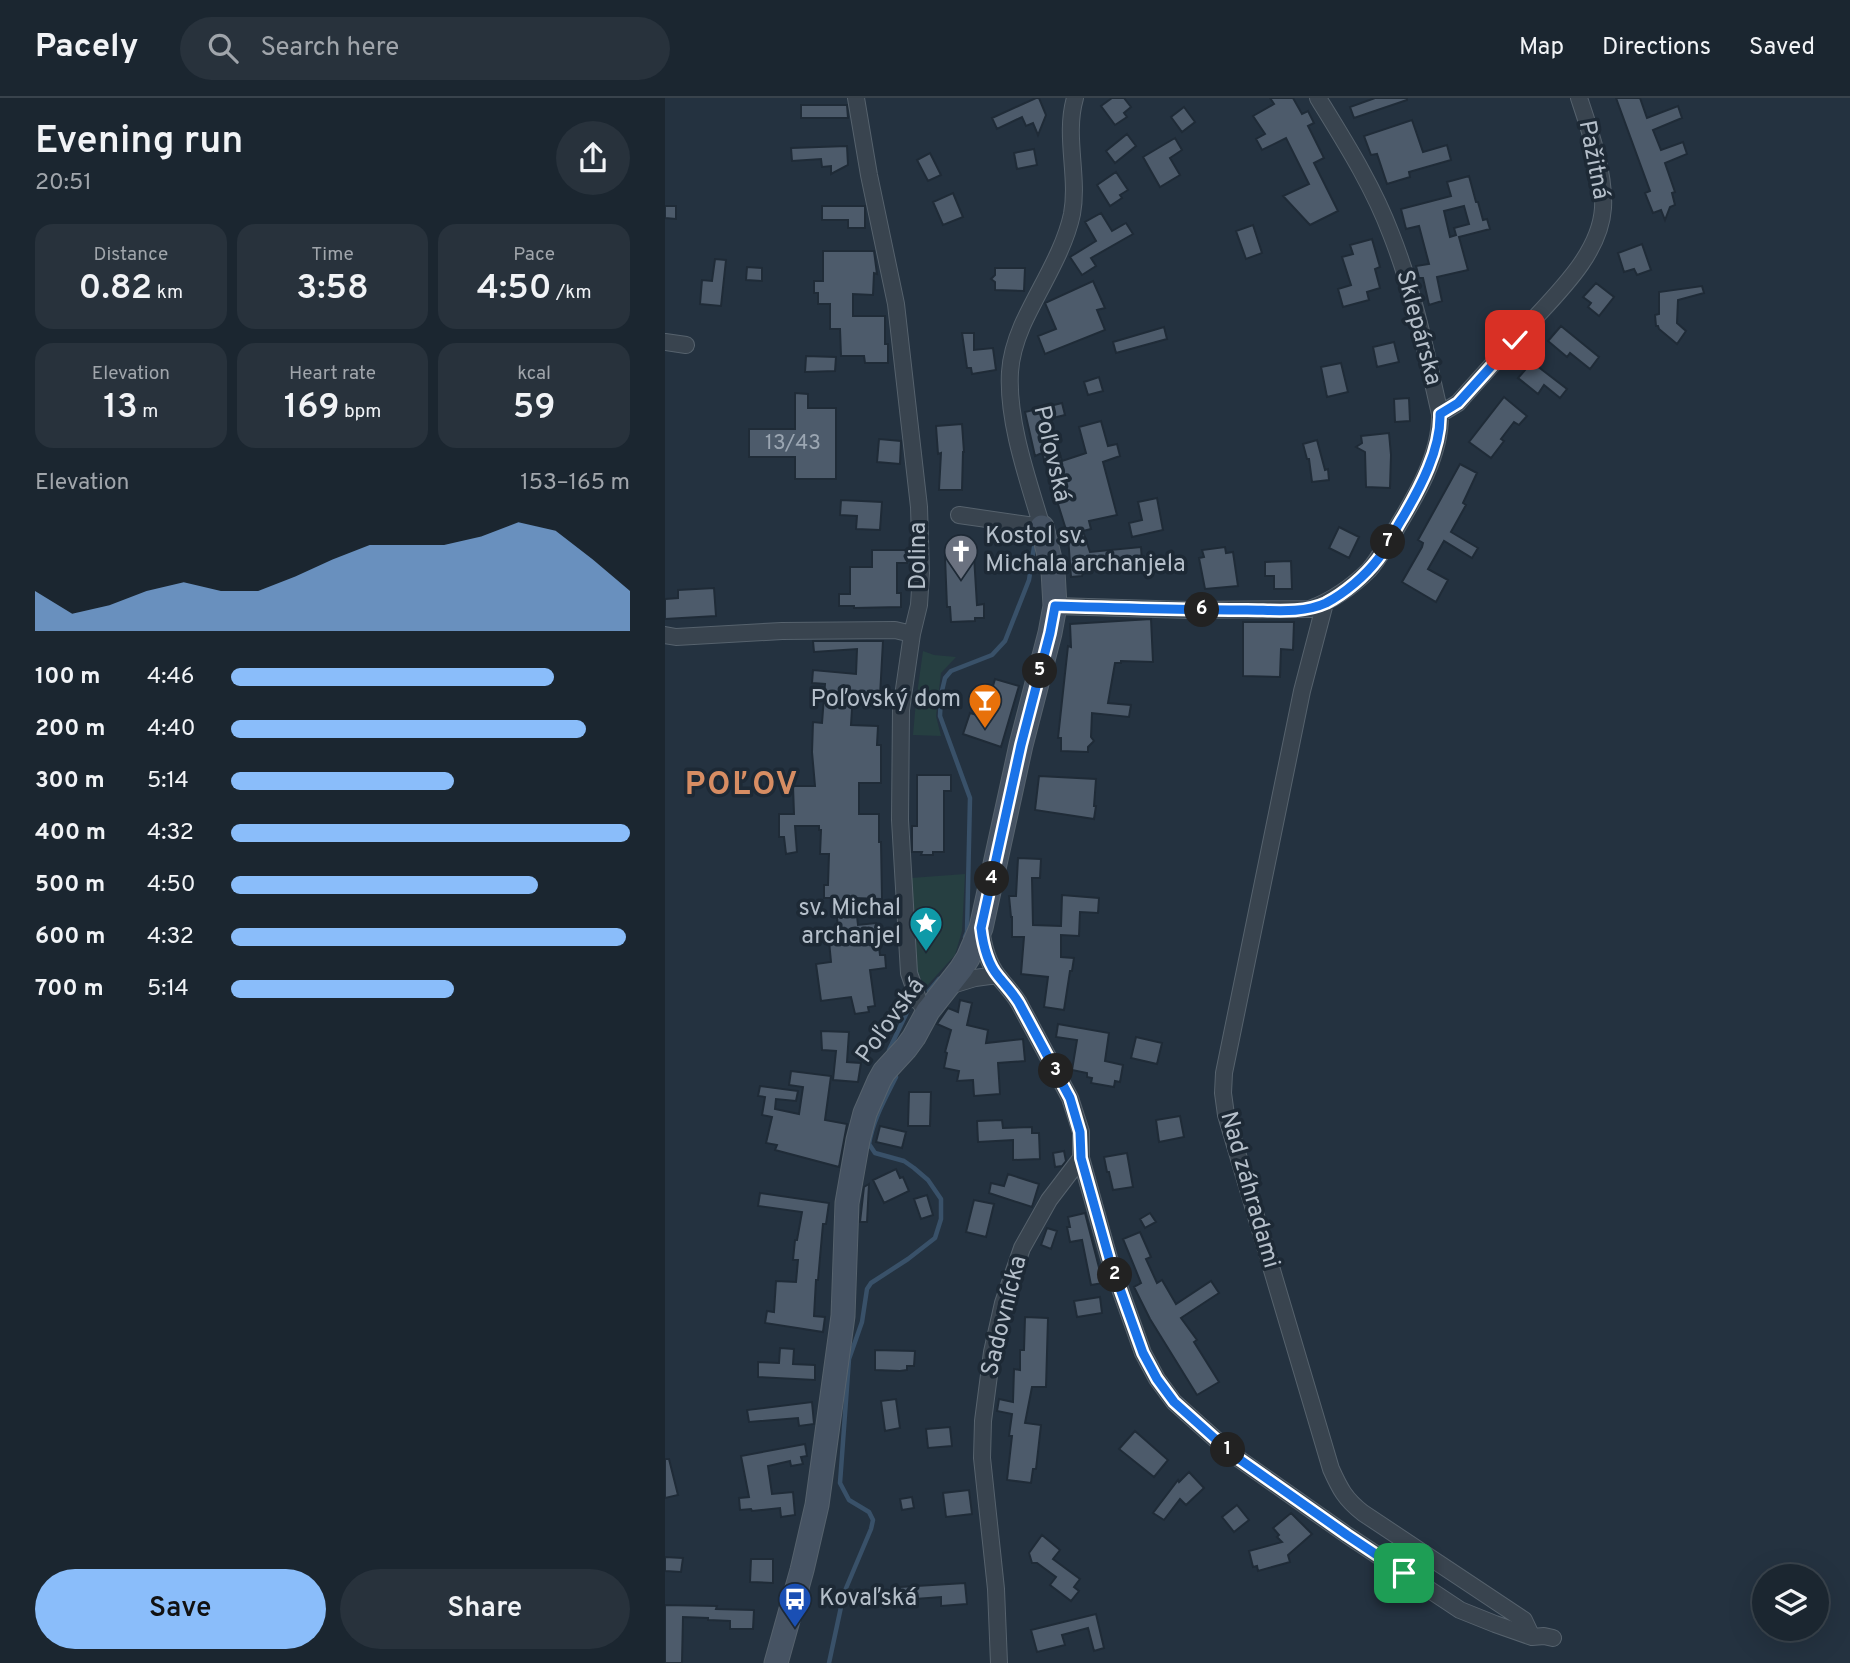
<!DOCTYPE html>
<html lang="en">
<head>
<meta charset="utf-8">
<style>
	body { margin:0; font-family:Overpass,sans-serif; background:#28323c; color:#f1f3f6; height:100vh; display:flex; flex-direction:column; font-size:26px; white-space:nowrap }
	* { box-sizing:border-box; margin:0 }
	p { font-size:23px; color:#a0a5ab }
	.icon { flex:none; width:38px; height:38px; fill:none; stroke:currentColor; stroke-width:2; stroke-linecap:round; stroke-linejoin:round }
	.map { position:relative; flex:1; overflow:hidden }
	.sheet { display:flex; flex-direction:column; background:#1b2630; width:665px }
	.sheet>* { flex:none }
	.fabs { position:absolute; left:1087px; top:1466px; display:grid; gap:14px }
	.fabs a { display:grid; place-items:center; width:77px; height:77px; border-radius:50%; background:#1b2630; box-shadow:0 7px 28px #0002,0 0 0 2px #39434c; font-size:35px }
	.pin { position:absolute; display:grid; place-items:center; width:60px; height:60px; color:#fff; margin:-30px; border-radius:14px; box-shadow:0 4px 10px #0006 }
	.km { position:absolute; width:35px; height:35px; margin:-18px; border-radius:50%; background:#222; color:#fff; font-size:19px; line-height:35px; text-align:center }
	.round { display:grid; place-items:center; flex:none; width:74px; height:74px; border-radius:37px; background:#28323c }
	.summary { display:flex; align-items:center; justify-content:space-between; height:119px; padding:0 35px }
	h1 { font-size:38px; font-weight:600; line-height:52px }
	.metrics { display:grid; grid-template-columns:repeat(3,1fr); gap:10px; height:119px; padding:7px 35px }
	.metrics div { display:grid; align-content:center; border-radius:18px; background:#28323c; text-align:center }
	.metrics b { font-size:35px; font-weight:600 }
	.metrics small { font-size:19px; font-weight:400 }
	.metrics p { font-size:19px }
	.chart { height:196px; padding:14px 35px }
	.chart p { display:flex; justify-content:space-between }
	.chart svg { width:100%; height:126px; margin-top:7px; fill:#8abdfa; opacity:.7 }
	.button { display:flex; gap:14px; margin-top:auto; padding:14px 35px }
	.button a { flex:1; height:80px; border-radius:42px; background:#8abdfa; color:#111; font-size:28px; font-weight:600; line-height:80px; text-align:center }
	.button a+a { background:#28323c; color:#f1f3f6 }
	ul { padding:0 35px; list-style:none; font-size:23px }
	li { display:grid; grid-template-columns:112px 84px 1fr; align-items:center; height:52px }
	li i { height:18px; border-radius:9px; background:#8abdfa }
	header { display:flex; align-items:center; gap:42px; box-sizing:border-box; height:98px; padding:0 35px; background:#1b2630; border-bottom:2px solid #39434c }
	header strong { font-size:33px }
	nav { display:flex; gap:38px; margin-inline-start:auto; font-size:24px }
	.search { width:490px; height:63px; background:#28323c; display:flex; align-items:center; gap:18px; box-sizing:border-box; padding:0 24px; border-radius:38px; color:#a0a5ab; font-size:26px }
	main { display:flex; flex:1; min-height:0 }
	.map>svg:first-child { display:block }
	.green { fill:#263f41 }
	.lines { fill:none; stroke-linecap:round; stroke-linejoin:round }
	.stream { stroke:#395169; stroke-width:4.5 }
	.building { fill:#4d5b6b; stroke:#1f2b37; stroke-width:2; fill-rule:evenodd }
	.street-casing { stroke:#56626d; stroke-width:18 }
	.secondary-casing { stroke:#56626d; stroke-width:25 }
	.street { stroke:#39444f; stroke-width:16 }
	.secondary { stroke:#465363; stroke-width:23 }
	.route-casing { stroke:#fff; stroke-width:14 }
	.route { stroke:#1a73e8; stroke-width:9 }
	.labels { text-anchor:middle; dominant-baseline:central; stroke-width:7; stroke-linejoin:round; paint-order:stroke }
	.number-label { font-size:21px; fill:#9ba6b2 }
	.street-label { font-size:24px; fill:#b5bfca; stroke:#1d2935 }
	.poi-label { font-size:24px; fill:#b5bfca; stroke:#1d2935; text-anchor:start }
	.district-label { font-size:32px; font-weight:bold; letter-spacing:2px; fill:#d78d63; stroke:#1d2935 }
</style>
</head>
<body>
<header>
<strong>Pacely</strong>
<div class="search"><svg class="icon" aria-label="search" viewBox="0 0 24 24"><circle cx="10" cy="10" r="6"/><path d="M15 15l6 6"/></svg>Search here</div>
<nav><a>Map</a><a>Directions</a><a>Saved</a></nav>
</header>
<main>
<section class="sheet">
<div class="summary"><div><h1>Evening run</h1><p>20:51</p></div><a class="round"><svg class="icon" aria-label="share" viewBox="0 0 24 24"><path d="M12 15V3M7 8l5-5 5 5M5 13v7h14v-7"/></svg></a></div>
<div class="metrics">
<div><p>Distance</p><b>0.82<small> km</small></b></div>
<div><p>Time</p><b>3:58</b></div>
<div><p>Pace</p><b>4:50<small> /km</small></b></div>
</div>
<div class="metrics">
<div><p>Elevation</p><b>13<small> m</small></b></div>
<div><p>Heart rate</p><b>169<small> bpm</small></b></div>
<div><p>kcal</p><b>59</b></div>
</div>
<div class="chart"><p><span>Elevation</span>153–165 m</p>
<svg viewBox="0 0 160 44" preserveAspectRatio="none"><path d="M0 44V30L10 38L20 35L30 30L40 27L50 30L60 30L70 25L80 19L90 14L100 14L110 14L120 11L130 6L140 9L150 19L160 30V44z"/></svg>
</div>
<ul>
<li><b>100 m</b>4:46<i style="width:81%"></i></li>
<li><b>200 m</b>4:40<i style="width:89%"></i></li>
<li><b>300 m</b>5:14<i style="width:56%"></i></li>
<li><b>400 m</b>4:32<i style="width:100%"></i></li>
<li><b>500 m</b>4:50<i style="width:77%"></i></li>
<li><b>600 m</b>4:32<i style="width:99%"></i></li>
<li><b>700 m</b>5:14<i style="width:56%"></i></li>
</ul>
<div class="button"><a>Save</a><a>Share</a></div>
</section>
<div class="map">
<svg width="1185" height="1565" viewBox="0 0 1185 1565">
	<rect width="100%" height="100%" fill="#243240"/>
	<!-- green -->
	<path class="green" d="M258,553L269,557L291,559L276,575L271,618L276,638L248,637L251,603Z
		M300,776L297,833L290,857L260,890L252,873L246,780Z"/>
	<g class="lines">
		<!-- stream -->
		<path class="stream" d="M300,839L302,834L305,700L275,618L276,597L280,580L286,573L327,557L340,543L364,482L369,449
			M264,893L274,881
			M225,954L224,952L244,910
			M164,1565L179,1495L206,1431L208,1422L204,1414L184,1402L175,1385L184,1261L197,1224L202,1191L206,1185L243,1161L270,1140L276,1121V1101L263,1082L249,1070L239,1063L210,1055L204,1046C208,1022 220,1001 231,979L230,974"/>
	</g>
	<!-- building -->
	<path class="building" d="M371,0H374L381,17L373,37L368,25L361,28L357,19L332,31L327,20Z
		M447,0H459L466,9L459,15L462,19L450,27L436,8Z
		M605,0H628L637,16L643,13L649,25L643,28L659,60L649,65L673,113L645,127L618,98L644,86L621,40L597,52L591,41L600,36L588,18L609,6Z
		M710,0H742V2L689,20L685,9Z
		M951,0H975L982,20L1013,8L1017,20L988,32L996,52L1018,44L1022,56L1000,65L1010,94L1007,95L1010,107L1005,109L1000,122L996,112L988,115L980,95L985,93Z
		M136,7H182L183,20H136Z
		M519,9L530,24L517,34L506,19Z
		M747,22L758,54L782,47L786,62L744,74L745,79L722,86L712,56L706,57L699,38Z
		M462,36L471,48L450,65L441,53Z
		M510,40L517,52L505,60L515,77L495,89L478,59Z
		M182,48L183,67L166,76V68L157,69L156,61L127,63L126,50Z
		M369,51L372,67L352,71L349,55Z
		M265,55L276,77L263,83L252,62Z
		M451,74L463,92L455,97L457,100L445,108L432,87Z
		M804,78L811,104H813L818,122L822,121L825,131L794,139L803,172L772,179L777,203L764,207L758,180H754L751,168L764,166L754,128L741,131L736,111L786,98L782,84ZM799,108L804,126L789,130L791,137L785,139L779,113Z
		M288,95L298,119L278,127L268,104Z
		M0,108H11V121L0,120Z
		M157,108H200V130H183V122H157Z
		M436,115L447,133L461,125L468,136L426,160L431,168L417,177L405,159L431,143L420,124Z
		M588,127L597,155L581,161L571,133Z
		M707,141L715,169L710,171L715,190L702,194L704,202L678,209L673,191L686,187L677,159L688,156L685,147Z
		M977,146L986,172L972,177L969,171L959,174L953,155Z
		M158,153H209L212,176L209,175L208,197L188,196V218H220V246H223V265H200L199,258H176L175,231H165V206H153V195H149V183H158Z
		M50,161L61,162L56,208L35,206L37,182L47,183Z
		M82,169L97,170V183L81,182Z
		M330,170H360L359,193L330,192V184L326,181L330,177Z
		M428,183L440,210L432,212L440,232L380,256L373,238L391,231L380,205Z
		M931,185L949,199L934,218L923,209L926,205L918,199Z
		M1037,188L1039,195L1013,202L1012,225L1021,233L1012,246L994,231L993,228H991L990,217L994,216V194Z
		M896,228L934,259L925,271L905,255L902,259L883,243Z
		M499,229L502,241L451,255L448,244Z
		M297,235H309V252L328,250L331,272L307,276L306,270H302Z
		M729,244L734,264L712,269L708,249Z
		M141,258L171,259L170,273L140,274Z
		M863,261L902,291L895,300L879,287L873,296L853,280L860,272L857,269Z
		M676,265L683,294L662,299L656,269Z
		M434,279L438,293L423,297L419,284Z
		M130,295L143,296V310H171V381H130V359H84V331H130Z
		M839,299L862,318L854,327L849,324L836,341L839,343L826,360L804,344Z
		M744,300L745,323L730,324L729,301Z
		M397,305L400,317L384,321L397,363L421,355L414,329L436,323L443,348L452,346L455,358L438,364L452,417L424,423L426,431L418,433L425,454L476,449L477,464L420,469L417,478L406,479L403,438L377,355L370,358L360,314Z
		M297,326L299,354H298L297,392H274L276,355L273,356L271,328Z
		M724,335L726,357L725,390L701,389L700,354L691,349L697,345L696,338Z
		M214,341L236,343L235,366L212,364Z
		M652,342L660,372L663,371L664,382L647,384L644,361H642L638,346Z
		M795,366L812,375L798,405L801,407L786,434L813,450L807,460L779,443L763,471L783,482L771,504L737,484L757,449L758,445L753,442Z
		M492,400L498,432L467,439L464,425L477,422L473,404Z
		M176,402L217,404L215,432L191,431L192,418L175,417Z
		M674,429L694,439L684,460L664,450Z
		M560,449L561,455L568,454L573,488L540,491L534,460L539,459L537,452Z
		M207,452H243L242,465H232V495H236V509L189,510V508H174V496H185V469H207Z
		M295,458H309L312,507L319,506V520H310V523L286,524L285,509H282L280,459Z
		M626,463L627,491H609V478H600V464Z
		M49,490L51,518L0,521V501L13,500V492Z
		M486,521L488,564L456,563V565H450L443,605L466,607L464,619L427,615L426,639L429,643L423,649V654L396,653V640H393L403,548L406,549L405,526Z
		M578,524H629L628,552L616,551L615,579L578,578Z
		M148,543H218L215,598L188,595L186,627L213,628L212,647H216V685H194V716H214V744H216L217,801L190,800L193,827L211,825L215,857H220L221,870L205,872L210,908L203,909L204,914L190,916L186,899L156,903L151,866L166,864L164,843L144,845L143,833L173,829L170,800H159V787H163L164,756H155L156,732H154V728H130L132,754L121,756L119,739H114V716H129L128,688H150L147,654L148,624L157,625L160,586L147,585L148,572L191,576L192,551L149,554Z
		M330,581L354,588L336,649L298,636L305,615L319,619Z
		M252,677H286V693H279V754H268V757H256L257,754H247V728H252Z
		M374,678L431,681L429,708H431L429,721L370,712Z
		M353,760L376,761L375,780H367L368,827L396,828L397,797L434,800L433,815L415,814L414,838L396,837V859L409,860L407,873H405L399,912L379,909L383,879L356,876L359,839H347V819H346L344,798H351Z
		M295,902L307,905L302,927L323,932L321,945L358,941L360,963L333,965L335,996L309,998L308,982L292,983L294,973L279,970L282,955L280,954L286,932L272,926L283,910L293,914Z
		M393,926L444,935L440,963L458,967L455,984L450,983L449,989L426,985L427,980L422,979V975L407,972L412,942L391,939Z
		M156,933L184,934L182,964L196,965L193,984L168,982L171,953L157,952Z
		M471,939L497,945L492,966L466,960Z
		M126,973L166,978L160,1022L182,1026L174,1069L110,1052L112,1047L101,1045L107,1019L97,1017L100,999L93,998L95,988L133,993L131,1003L111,1001L110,1011L134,1016L138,989L124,987Z
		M244,994H266L265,1028H243Z
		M515,1018L519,1039L494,1044L491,1022Z
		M337,1022L338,1030L367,1029V1035H374L375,1061L348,1062V1042L313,1044L312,1023Z
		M215,1028L241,1034L237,1050L211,1044Z
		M399,1053L401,1063L397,1068L390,1069L388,1055Z
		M462,1055L468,1089L448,1092L444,1074H442L439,1059Z
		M231,1071L235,1080L238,1079L244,1093L219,1105L208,1082Z
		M343,1076L374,1086L367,1109L324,1095L326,1085L339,1088Z
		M204,1086L202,1124H195L199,1089Z
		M95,1095L164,1105L161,1126H158L153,1182H151L149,1218L160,1219L158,1234L100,1225L102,1213L109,1214L111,1183L131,1184L133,1162H128L130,1142H132L137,1114L93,1108Z
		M262,1097L268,1117L256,1121L249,1101Z
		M309,1102L329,1106L321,1139L301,1134Z
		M420,1115L438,1185L426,1187L417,1142L405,1144L402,1129H405L403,1119Z
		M485,1115L491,1124L480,1130L475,1121Z
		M382,1130L392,1133L386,1151L376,1147Z
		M475,1134L486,1159L481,1161L492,1185L497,1182L511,1206L546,1183L554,1195L516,1220L532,1242L529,1244L554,1284L532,1297L485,1221L469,1189L476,1185L458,1141Z
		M435,1199L437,1215L412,1219L409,1203Z
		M360,1219L383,1220L381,1289H367L360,1325L376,1327L371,1371H368L366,1385L342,1382L347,1338H344L347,1316L332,1313L334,1301L348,1304L349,1271L355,1272V1252H359Z
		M115,1250L129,1251L128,1266L150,1267V1282L93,1279V1264L114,1265Z
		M210,1252L250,1253L249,1268H242V1272L235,1273L210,1272Z
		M231,1301L235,1330L220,1333L216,1303Z
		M147,1304L149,1326L134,1328L133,1320L84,1324L82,1312Z
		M285,1329L287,1348L263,1350L261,1331Z
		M470,1333L503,1362L489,1379L454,1351Z
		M140,1346L142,1358L136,1359L138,1366L126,1368L125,1363L103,1368L107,1396L128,1394L130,1417L116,1419L115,1410L87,1413L86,1411L75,1412L74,1400L84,1399L76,1358Z
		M0,1361H4L13,1397L0,1400Z
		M524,1374L539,1390L521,1407L515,1401L499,1422L488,1415L513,1382L514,1384Z
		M304,1392L307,1416L281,1419L278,1395Z
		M247,1399L249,1410L237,1412L235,1401Z
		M572,1407L584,1422L569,1434L557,1419Z
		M626,1415L647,1436L623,1457L625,1464L593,1473L592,1468L588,1469L584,1453L617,1444L612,1439L614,1437L608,1430Z
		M377,1437L395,1452L388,1461L415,1481L409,1489L414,1493L406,1503L385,1487L391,1479L372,1465H367L364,1455Z
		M0,1459L18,1460L16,1474L0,1473Z
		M86,1461H108V1485L85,1484Z
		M300,1485L302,1506L276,1508V1499L236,1502L235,1489Z
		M0,1507L52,1508L51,1511L89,1512L88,1531H65V1523L43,1522V1520L18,1519L17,1565H0Z
		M431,1516L439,1550L429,1553L423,1530L397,1537L400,1547L372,1554L366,1532Z"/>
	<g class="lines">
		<defs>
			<path id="street" d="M191,0L204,77L231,206L254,409L256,475L254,507L247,536L236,612L235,722L244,875L254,904L263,913
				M0,244L21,247
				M775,316L793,305C814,281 836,257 858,233C888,199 935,158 938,110C940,75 925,33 914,0
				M294,417L377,429C363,382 342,323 345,274C346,258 351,242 357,228C373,192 399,154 407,116C414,78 399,38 410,0
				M660,505L637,593L559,975L558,995L561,1017L666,1371C675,1391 680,1401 698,1415L859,1522L867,1539
				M390,508L524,512L645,511C668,502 687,489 704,472C714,461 720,448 728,436C749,401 776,358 775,316C761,255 749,194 726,136C708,88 680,44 653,0
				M0,537L11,539L117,533L230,532L247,536
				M316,830C318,847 322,864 333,878C340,887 348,895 354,905L405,1000L416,1034V1060L384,1102L357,1150L338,1205L327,1254L318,1323L317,1360L331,1491L334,1565
				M284,888L310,880L332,877
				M416,1060L444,1160L478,1255L492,1281L509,1304L567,1356L682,1437L795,1512L830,1526L867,1539L879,1538L888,1540"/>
			<path id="secondary" d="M111,1565L137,1472L152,1407L178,1218L182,1105L193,1042L200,1015L214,983L219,974L241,950L249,939L263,913L296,871L303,860L316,830L356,647L385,535L390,508L388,473L377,429"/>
		</defs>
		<!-- street casing -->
		<use href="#street" class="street-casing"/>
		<!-- secondary casing -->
		<use href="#secondary" class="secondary-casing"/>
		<!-- street -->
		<use href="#street" class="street"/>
		<!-- secondary -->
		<use href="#secondary" class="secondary"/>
	</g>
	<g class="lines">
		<defs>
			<path id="route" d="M739,1475L682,1437L567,1356L509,1304L492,1281L478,1255L444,1160L416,1060L415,1034L405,1000L354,905C348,895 340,887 333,878C322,865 318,847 316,830L356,647L385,535L390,508C454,510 518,512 582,512C607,512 637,516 661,505C680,495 700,478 713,461C723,448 729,433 738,419C755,390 776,351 775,316L793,305L850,242"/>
		</defs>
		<!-- route casing -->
		<use href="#route" class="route-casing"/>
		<!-- route -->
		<use href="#route" class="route"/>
	</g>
	<!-- icons -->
	<defs>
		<symbol id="church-pin" viewBox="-11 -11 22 30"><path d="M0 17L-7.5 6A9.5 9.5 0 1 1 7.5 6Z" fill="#6b7280" stroke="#1d2935"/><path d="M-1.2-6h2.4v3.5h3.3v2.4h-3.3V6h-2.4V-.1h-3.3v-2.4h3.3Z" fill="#fff"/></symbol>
		<symbol id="bar-pin" viewBox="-11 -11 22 30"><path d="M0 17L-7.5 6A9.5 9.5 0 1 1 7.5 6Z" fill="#e8710a" stroke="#1d2935"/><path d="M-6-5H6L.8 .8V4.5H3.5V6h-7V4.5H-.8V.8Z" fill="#fff"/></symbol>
		<symbol id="sight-pin" viewBox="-11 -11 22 30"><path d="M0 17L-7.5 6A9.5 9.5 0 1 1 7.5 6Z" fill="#0f9aa8" stroke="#1d2935"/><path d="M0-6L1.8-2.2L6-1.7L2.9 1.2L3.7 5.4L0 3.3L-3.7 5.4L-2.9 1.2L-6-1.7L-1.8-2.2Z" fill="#fff"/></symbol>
		<symbol id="bus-pin" viewBox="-11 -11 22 30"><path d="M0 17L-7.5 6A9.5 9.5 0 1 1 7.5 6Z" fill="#1a4fb4" stroke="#1d2935"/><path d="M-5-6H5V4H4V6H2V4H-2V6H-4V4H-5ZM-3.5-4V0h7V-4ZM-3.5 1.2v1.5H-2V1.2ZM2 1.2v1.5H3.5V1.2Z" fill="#fff"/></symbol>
	</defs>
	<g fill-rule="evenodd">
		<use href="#church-pin" x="277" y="434" width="38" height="52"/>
		<use href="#bar-pin" x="301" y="583" width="38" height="52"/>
		<use href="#sight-pin" x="242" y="806" width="38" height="52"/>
		<use href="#bus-pin" x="111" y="1482" width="38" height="52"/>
	</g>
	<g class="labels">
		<!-- number labels -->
		<g class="number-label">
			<text x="128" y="345">13/43</text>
		</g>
		<!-- street labels -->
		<g class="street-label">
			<text transform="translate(928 62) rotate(79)">Pažitná</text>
			<text transform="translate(753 230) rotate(75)">Sklepárska</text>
			<text transform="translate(386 356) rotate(77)">Poľovská</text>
			<text transform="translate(254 458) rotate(-90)">Dolina</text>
			<text transform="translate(226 923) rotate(-54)">Poľovská</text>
			<text transform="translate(584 1092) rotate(74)">Nad záhradami</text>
			<text transform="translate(340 1218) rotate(-76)">Sadovnícka</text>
		</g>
		<!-- poi labels -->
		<g class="poi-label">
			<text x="320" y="439">Kostol sv.<tspan x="320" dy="28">Michala archanjela</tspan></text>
			<text x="296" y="602" text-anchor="end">Poľovský dom</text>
			<text x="236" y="811" text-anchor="end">sv. Michal<tspan x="236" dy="28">archanjel</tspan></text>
			<text x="154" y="1501">Kovaľská</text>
		</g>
		<!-- district labels -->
		<g class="district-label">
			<text x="77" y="688">POĽOV</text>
		</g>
	</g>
</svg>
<div class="fabs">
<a><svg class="icon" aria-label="layers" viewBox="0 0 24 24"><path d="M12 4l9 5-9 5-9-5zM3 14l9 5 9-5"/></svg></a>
</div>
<div class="pin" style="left:739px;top:1475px;background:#1e9e55"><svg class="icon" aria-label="arrive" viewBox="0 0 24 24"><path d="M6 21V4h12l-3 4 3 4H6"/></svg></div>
<div class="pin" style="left:850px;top:242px;background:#d93025"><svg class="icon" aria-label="check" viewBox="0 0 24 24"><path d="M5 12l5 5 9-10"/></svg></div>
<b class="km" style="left:563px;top:1352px">1</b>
<b class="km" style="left:450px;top:1177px">2</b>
<b class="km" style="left:391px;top:973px">3</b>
<b class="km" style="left:327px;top:781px">4</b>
<b class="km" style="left:375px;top:573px">5</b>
<b class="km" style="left:537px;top:512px">6</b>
<b class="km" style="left:723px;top:444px">7</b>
</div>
</main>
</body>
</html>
